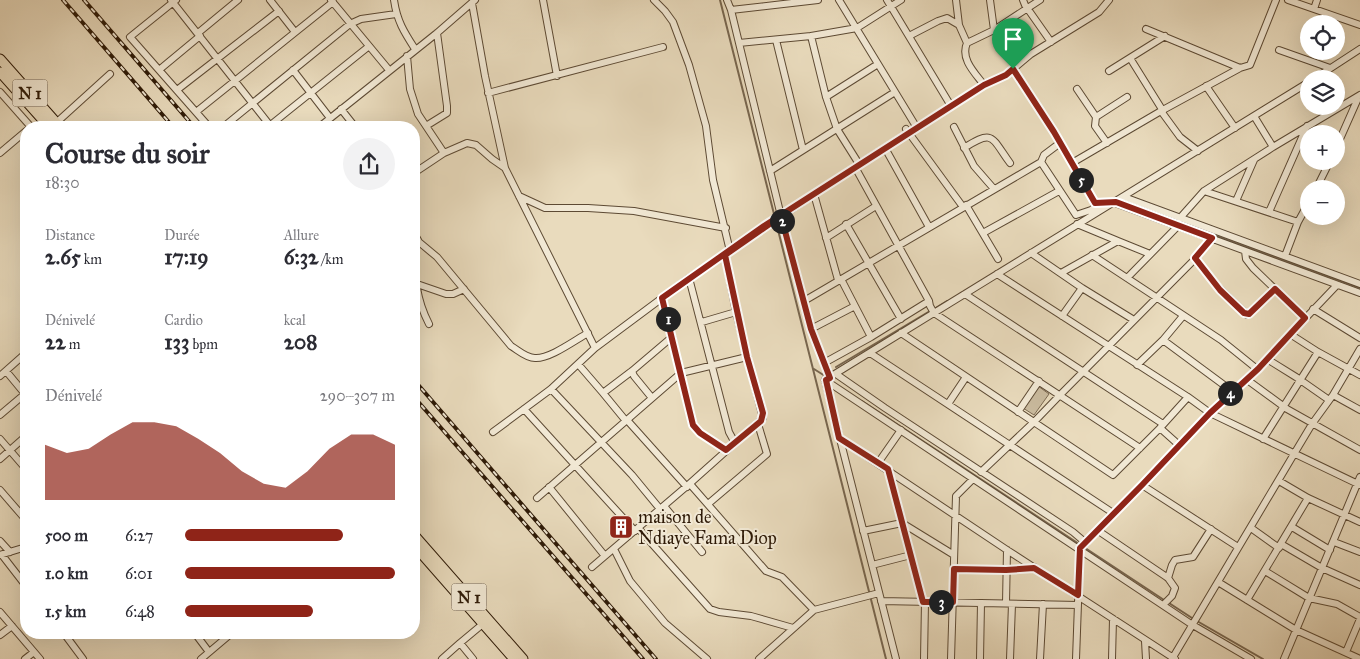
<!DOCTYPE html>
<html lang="fr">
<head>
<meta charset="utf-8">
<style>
	body { margin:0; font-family:"IM FELL Great Primer",serif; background:#f2f2f3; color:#2b2b33; height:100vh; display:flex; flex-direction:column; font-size:19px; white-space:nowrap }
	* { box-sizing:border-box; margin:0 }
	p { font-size:16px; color:#7c7c81 }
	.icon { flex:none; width:28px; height:28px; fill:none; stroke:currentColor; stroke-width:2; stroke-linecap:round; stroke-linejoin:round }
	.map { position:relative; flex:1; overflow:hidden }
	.details { position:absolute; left:20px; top:121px; width:400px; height:518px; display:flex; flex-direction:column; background:#fff; border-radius:20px; box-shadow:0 5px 20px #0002 }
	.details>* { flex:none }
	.tools { position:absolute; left:1300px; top:15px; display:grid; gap:10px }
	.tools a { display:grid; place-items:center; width:45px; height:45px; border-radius:50%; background:#fff; box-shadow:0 5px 20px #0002; font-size:25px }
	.pin { position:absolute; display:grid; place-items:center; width:42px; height:42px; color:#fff; margin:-51px -21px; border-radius:50% 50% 50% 0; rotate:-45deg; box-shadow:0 0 5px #0007 }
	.pin .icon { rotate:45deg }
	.km { position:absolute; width:25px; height:25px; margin:-12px; border-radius:50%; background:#222; color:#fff; font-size:14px; line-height:25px; text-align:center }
	.round { display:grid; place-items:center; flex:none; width:52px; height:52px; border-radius:26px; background:#f2f2f3 }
	.summary { display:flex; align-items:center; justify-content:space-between; height:85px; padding:0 25px }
	h1 { font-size:28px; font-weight:700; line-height:38px }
	.figures { display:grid; grid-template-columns:repeat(3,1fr); gap:8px; height:85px; padding:5px 25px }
	.figures div { display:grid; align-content:center }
	.figures b { font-size:21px; font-weight:700 }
	.figures small { font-size:14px; font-weight:400 }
	.figures p { font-size:14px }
	.chart { height:140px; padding:10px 25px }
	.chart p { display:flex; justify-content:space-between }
	.chart svg { width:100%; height:90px; margin-top:5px; fill:#8f2418; opacity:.7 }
	ul { padding:0 25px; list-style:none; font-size:16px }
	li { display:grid; grid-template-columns:80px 60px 1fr; align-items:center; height:38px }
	li i { height:12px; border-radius:6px; background:#8f2418 }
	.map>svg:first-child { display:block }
	.grass { fill:#c9ba9e; stroke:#7c6a52 }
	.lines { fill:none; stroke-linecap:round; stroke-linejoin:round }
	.stream { stroke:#78664f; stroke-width:2 }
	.minor-casing { stroke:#5d4a34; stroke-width:8 }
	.highway-casing { stroke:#2e1a07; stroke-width:11 }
	.minor { stroke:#f1e8d4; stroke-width:6 }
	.highway { stroke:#e9dbbd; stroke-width:9 }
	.rail-casing { stroke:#2e1a07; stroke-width:4 }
	.rail { stroke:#f1e8d4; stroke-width:2; stroke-dasharray:5.5; stroke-linecap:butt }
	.route-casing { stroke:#fff; stroke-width:10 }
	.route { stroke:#8f2418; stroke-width:6 }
	.labels { text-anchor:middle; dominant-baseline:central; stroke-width:4; stroke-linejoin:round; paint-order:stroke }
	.shield { fill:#f1e8d4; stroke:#685844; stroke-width:1 }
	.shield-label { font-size:16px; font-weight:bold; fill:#2e1a07 }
	.poi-label { font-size:18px; fill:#2e1a07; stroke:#f1e8d4; text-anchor:start }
</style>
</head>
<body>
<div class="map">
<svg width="1360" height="659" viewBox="0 0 1360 659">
	<rect width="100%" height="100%" fill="#e9dbbd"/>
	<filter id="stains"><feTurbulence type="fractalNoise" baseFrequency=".004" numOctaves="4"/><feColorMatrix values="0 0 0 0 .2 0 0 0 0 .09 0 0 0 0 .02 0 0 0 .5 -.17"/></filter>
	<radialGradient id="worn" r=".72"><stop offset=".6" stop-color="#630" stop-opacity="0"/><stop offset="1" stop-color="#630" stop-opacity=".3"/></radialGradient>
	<!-- grass -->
	<path class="grass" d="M1038,386L1049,394L1034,415L1023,408Z"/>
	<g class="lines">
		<!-- stream -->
		<path class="stream" d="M720,0L774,214
			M1142,209L1360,288
			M777,226L886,659
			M934,309L947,301
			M836,367L930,311
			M814,369L825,376
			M862,401L1164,600
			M1169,603L1192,618
			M1197,621L1263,659"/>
		<defs>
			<path id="minor" d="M171,0L272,128
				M176,0L130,37L210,128
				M270,0L295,32
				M331,0L389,70
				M394,0C397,21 404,32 415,49
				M543,0L557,76
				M654,0L665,11L673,22L689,65L706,126L713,180L730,251
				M727,0L731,10L781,216L811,329L830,377
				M839,0L917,128
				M887,0L951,106
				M956,0L959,25L967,43C960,59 975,73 984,85
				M990,0L994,30
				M1023,0L1025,5L1051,42
				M1288,0L1360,25
				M472,3L485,76L505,168L595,348
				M1314,9L1317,0
				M731,10L818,0
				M1146,29L1240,68L1250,65L1276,0
				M198,33L238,0
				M811,36L826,97L837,129L859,164
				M909,36L938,21L947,18L959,25
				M776,40L803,150
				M739,43L811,36L857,28L901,0
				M967,43L994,30L1040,0
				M1279,50L1330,68
				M407,56L410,89L418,114L444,153
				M1130,58L1163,111
				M1013,69L1054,132L1095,203H1115L1360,293
				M159,70L200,36
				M293,70L330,118
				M1109,71L1165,36
				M1314,79L1360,49
				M1206,86L1235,128
				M1077,89L1096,117
				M177,90L279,11
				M0,92L31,127
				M488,93L663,47
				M826,97L878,64
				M341,109L356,128
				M1161,111L1180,137L1198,151
				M196,112L333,2
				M1254,116L1273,147
				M56,123L110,74
				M426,126L447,113V106L437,33
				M268,127L368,47
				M954,127L974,166L994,189
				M222,128L350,24L361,19L396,14
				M318,128L437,33L475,0
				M906,129L963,207
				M1107,143L1095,126L1096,117L1127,97
				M885,148L929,227
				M964,148C994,129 991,137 1010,163
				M1336,148L1359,96
				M0,153L26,131
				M1041,162L1076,215L1091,210L1100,204
				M1072,163L1161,111L1240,68
				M770,171L895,92
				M414,173L444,153L467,143L476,145L492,159L505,168
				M1316,189L1330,161
				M1204,191L1298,222
				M814,194L838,280
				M519,196L545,208H588L634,211L726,228
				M1124,197L1360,284
				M1236,201L1254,160
				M966,205L998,259
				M1269,212L1307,126
				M1180,218L1204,191L1273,147L1360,95
				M846,224L901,319
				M1077,224L1118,241
				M414,233L419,242L437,257L511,346C518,350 526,358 535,358C550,359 575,340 588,333
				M983,233L1059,191
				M826,238L876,206
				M414,246C415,275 415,297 429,324
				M1245,251L1246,259L1253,268L1305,318
				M1031,253L1082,288L1134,320
				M725,255L736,312
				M1092,255L1221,340L1257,369
				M1285,256L1298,222L1309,202
				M1195,259L1221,290L1247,315L1249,314L1275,289
				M1061,273L1118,241L1150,254
				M997,274L1188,397L1210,413L1360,485
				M689,278L729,432L735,443
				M1127,278L1178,226
				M841,279L871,337
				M417,284L446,294H453L464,289
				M965,294L1163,424
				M662,298L693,425L700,433L726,450
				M804,301L1041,162L1044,155L1060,143
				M929,301L930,306L934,313L1140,448
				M1313,309L1360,338
				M1062,316L1082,288
				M811,329L855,306
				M901,333L1113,475L1160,428L1188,397
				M1290,334L1318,352L1360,375
				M1163,340L1232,391
				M870,353L1113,513
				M1267,359L1296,377L1329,400
				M824,363L871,337L929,301L855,167
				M578,364L603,393
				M1137,365L1163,340L1183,316
				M6,371L25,394
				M632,371L634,376L652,398
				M836,374L885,408L1073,532L1086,543
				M0,376L26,353
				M1246,379L1287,409L1360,450
				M825,380L1309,82
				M825,380L1191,624L1251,659
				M825,380L896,659
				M551,389L632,475L660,509
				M1333,395L1360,410
				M948,404L966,377
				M524,409L635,531
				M1018,412L1039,381
				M0,415L26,393
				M627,420L687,487
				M626,421L603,393L632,371L672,337
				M1160,428L1179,445
				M493,432L551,389L595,348L689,278L855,167L984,85L1006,75L1031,54L1099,12L1109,0
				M839,438L1007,550L1175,659
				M0,439L26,469
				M1263,439L1318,352
				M0,459L26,436
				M878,463L901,430
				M888,469L923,602
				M981,472L1034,422L1060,395L1195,259L1212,238
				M1279,481L1308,498L1360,522
				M690,484L766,571L782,577L814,610
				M1142,485L1238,547
				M549,487L605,556
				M0,490L26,520
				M537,498L681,373L747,357
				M708,504L767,454L758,424
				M664,506L702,552
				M1292,527L1330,550
				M638,528L710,609L719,612L751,616L793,628
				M1251,528L1279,548
				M1097,530L1168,578L1175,588L1172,596L1163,605
				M863,531L902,523L954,555
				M0,541L10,552
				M1334,542L1360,552
				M1281,544L1322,568L1360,585
				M614,549L630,581L665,623L707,659
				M0,555L26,547
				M2,555L26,586
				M872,565L911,555
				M592,567L687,486L763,418L736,312L702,322
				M954,569L1006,570L1034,567
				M1265,571L1309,598L1337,604L1360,617
				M1168,578L1172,565L1175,560L1193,557L1211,529
				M1218,582L1296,630L1360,659
				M1247,600L1308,498
				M881,601L1078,605
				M1006,603L1007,550
				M0,612L40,659
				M63,632L83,659
				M194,632L209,652
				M0,635L12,626
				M1145,641L1146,659
				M1346,652L1360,619
				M25,659L34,652
				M201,659L233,632
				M442,659L460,643
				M473,659L460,643L484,623
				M759,659L814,610L879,593
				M924,659L925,602
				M951,659L956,496L973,479
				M980,659L981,603
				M1010,659L1012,604
				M1040,659L1043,604
				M1076,659L1080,548L1142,485L1210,413L1257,369L1337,285
				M1112,659L1113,619
				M1172,659L1294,454L1312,424L1333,395L1360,349
				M1284,659L1360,477"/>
			<path id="highway" d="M0,59L61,128
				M0,72L50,128
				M414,535L523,659
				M414,545L514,659"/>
		</defs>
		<!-- minor casing -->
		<use href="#minor" class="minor-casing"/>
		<!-- highway casing -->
		<use href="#highway" class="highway-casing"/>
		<!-- minor -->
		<use href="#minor" class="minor"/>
		<!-- highway -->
		<use href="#highway" class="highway"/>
		<defs>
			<path id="rail" d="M63,0L174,128
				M84,0L195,128
				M414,380L656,659
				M414,397L643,659"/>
		</defs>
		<!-- rail casing -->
		<use href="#rail" class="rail-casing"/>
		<!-- rail -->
		<use href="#rail" class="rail"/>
	</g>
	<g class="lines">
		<defs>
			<path id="route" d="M1013,69L1006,75L984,85L764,226L662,298L693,425L700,433L726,450L761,421L763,413L747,357L725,255L781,216L811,329L830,378L826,380L839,438L888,469L923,602H953L954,569L1006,570L1034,568L1078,595L1080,548L1142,485L1210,413L1258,369L1305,318L1275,289L1249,314L1244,313L1220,290L1195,258L1212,238L1116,202L1095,203L1054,132L1013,69"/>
		</defs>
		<!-- route casing -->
		<use href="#route" class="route-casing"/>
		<!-- route -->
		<use href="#route" class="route"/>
	</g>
	<!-- icons -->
	<defs>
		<symbol id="building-square" viewBox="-11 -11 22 22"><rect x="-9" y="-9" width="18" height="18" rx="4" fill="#8f2418" stroke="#f1e8d4"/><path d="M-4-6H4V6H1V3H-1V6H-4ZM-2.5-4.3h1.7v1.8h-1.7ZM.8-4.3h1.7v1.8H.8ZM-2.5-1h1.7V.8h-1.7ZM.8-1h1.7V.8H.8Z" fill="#fff"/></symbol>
	</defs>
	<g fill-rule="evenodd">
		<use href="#building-square" x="607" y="513" width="28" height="28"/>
	</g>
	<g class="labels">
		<!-- shield labels -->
		<g class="shield">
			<rect x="12.5" y="79.5" width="35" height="27" rx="4"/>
			<rect x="451.5" y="583.5" width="35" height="27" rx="4"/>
		</g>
		<g class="shield-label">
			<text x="30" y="93">N 1</text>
			<text x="469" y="597">N 1</text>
		</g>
		<!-- poi labels -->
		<g class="poi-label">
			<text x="638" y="517">maison de<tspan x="638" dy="21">Ndiaye Fama Diop</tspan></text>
		</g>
	</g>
	<rect width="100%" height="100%" filter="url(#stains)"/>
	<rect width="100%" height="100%" fill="url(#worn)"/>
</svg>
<div class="tools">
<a><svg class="icon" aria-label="locate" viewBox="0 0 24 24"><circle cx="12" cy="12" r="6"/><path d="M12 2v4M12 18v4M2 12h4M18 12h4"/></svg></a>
<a><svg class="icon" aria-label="layers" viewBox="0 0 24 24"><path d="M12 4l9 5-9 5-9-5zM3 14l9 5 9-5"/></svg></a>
<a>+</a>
<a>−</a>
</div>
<div class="pin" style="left:1013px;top:69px;background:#1e9e55"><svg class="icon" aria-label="arrive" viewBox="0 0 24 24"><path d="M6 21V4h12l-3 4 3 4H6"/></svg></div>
<b class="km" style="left:668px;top:319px">1</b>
<b class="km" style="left:782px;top:221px">2</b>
<b class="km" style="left:941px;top:602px">3</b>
<b class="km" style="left:1230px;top:393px">4</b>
<b class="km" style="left:1081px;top:180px">5</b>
<section class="details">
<div class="summary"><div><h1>Course du soir</h1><p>18:30</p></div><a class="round"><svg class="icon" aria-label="share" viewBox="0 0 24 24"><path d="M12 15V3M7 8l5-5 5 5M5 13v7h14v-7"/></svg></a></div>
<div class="figures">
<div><p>Distance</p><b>2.65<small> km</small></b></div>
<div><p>Durée</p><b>17:19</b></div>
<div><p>Allure</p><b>6:32<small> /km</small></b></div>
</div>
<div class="figures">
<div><p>Dénivelé</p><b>22<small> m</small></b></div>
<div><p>Cardio</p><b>133<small> bpm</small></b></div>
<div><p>kcal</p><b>208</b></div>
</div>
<div class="chart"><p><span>Dénivelé</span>290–307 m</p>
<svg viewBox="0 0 160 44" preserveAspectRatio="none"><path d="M0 44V17L10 21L20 19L30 12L40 6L50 6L60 8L70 14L80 21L90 30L100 36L110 38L120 30L130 19L140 12L150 12L160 17V44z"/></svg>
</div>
<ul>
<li><b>500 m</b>6:27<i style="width:75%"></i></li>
<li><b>1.0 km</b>6:01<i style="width:100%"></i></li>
<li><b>1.5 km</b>6:48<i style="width:61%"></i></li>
</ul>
</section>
</div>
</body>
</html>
